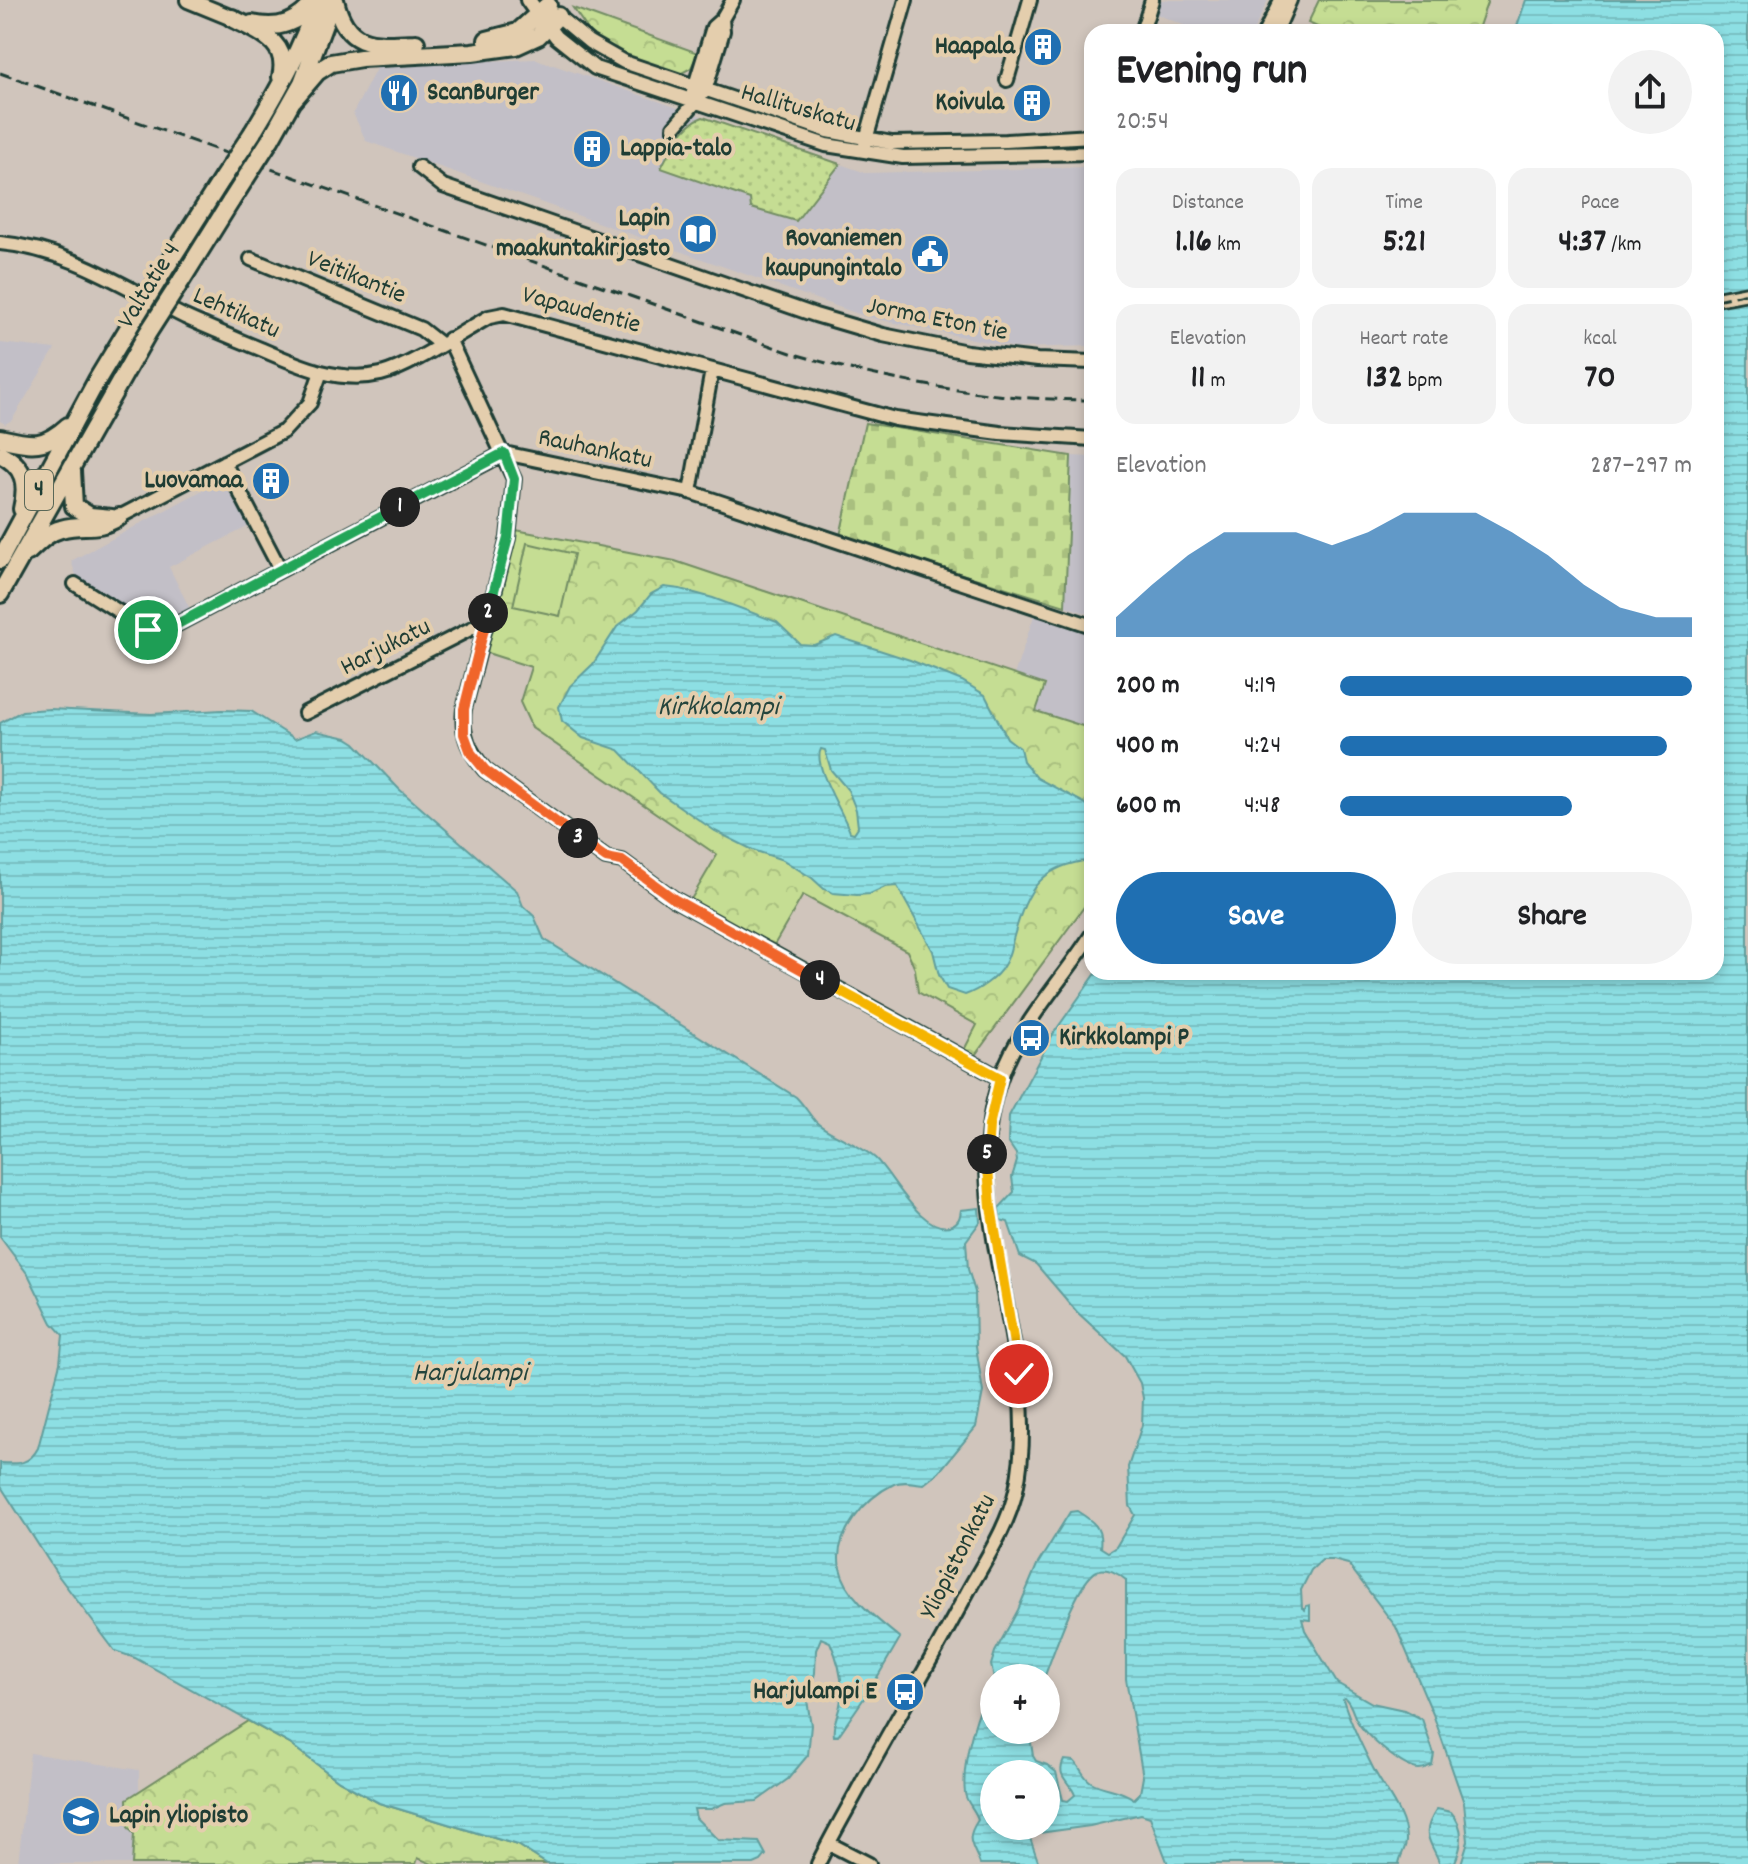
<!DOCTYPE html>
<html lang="en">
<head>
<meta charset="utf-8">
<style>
	body { margin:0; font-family:Dekko,sans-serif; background:#f2f2f2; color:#202124; height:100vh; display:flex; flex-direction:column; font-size:30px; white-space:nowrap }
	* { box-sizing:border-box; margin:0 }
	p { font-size:26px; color:#757577 }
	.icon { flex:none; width:44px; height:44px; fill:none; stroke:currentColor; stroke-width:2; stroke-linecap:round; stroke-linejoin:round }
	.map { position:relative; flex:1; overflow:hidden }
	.drawer { position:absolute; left:1084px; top:24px; width:640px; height:956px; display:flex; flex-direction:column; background:#fff; border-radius:24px; box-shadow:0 4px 12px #0003 }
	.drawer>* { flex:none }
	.fabs { position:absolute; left:980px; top:1664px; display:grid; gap:16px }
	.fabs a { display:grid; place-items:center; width:80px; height:80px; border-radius:50%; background:#fff; box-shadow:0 4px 12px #0003; font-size:40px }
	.pin { position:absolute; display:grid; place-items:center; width:68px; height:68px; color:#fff; margin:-34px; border:4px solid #fff; border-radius:50%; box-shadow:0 2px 8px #0007 }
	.km { position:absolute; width:40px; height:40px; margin:-20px; border-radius:50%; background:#222; color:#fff; font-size:22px; line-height:40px; text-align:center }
	.round { display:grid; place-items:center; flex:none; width:84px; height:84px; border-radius:42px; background:#f2f2f2 }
	.summary { display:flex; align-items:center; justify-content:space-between; height:136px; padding:0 32px }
	h1 { font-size:44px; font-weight:800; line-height:60px }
	.figures { display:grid; grid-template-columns:repeat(3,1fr); gap:12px; height:136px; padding:8px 32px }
	.figures div { display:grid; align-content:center; border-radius:20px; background:#f2f2f2; text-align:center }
	.figures b { font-size:34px; font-weight:800 }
	.figures small { font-size:22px; font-weight:400 }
	.figures p { font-size:22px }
	.chart { height:224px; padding:16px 32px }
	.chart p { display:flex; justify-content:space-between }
	.chart svg { width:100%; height:144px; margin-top:8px; fill:#1f6fb2; opacity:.7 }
	.button { display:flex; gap:16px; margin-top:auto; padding:16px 32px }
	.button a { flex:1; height:92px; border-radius:48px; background:#1f6fb2; color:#fff; font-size:32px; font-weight:800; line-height:92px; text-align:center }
	.button a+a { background:#f2f2f2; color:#202124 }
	ul { padding:0 32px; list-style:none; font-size:26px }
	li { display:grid; grid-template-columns:128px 96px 1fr; align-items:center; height:60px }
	li i { height:20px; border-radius:10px; background:#1f6fb2 }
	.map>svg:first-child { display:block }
	.built { fill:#c2bfc7 }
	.grass { fill:url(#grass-dots); stroke:#728d64; stroke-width:2 }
	.forest { fill:url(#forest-crowns); stroke:#728d64; stroke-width:2 }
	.cemetery { fill:url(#cemetery-stones); stroke:#728d64; stroke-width:2 }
	.garden { fill:#c5dd93; stroke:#728d64; stroke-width:2 }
	.water { fill:url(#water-rules); stroke:#619e9d; stroke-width:2; fill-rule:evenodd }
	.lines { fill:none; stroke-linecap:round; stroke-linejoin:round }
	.minor-casing { stroke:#1f3d34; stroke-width:18 }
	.major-casing { stroke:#1f3d34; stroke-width:20 }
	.highway-casing { stroke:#1f3d34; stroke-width:22 }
	.minor { stroke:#e4cead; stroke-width:12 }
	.major { stroke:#e4cead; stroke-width:14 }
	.highway { stroke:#e4cead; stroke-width:16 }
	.rail { stroke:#1f3d34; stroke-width:3; stroke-dasharray:12 6; stroke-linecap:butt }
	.highway-bridge-casing { stroke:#1f3d34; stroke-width:22; stroke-linecap:butt }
	.highway-bridge { stroke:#e4cead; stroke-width:16 }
	.split-1-casing { stroke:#fff; stroke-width:16 }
	.split-2-casing { stroke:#fff; stroke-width:16 }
	.split-3-casing { stroke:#fff; stroke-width:16 }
	.split-4-casing { stroke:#fff; stroke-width:16 }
	.split-5-casing { stroke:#fff; stroke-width:16 }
	.split-6-casing { stroke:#fff; stroke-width:16 }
	.split-1 { stroke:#22a559; stroke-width:10 }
	.split-2 { stroke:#22a559; stroke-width:10 }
	.split-3 { stroke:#f0652b; stroke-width:10 }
	.split-4 { stroke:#f0652b; stroke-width:10 }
	.split-5 { stroke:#f5b400; stroke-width:10 }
	.split-6 { stroke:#f5b400; stroke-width:10 }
	.labels { text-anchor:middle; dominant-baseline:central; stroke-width:8; stroke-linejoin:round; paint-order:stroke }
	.shield { fill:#e4cead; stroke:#5a6858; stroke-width:2 }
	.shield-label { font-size:24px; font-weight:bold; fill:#1f3d34 }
	.poi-label { font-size:26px; font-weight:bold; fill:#1f3d34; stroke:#e4cead; text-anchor:end }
	.street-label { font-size:26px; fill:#1f3d34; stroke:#e4cead }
	.water-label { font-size:28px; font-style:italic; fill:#24453d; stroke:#e4cead }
</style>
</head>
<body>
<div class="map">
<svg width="1748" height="1864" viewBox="0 0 1748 1864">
	<defs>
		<pattern id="grass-dots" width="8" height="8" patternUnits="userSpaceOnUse" patternTransform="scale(2)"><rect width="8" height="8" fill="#c5dd93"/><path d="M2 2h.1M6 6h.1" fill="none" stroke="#a9bf7f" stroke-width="1.8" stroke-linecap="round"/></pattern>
		<pattern id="forest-crowns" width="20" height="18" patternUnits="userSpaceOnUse" patternTransform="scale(2)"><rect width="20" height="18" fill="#c5dd93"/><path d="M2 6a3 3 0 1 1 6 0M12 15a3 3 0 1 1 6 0" fill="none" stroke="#a9bf7f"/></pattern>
		<pattern id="cemetery-stones" width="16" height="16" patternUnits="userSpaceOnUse" patternTransform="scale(2)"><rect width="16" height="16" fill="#c5dd93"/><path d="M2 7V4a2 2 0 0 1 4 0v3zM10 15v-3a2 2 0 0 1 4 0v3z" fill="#a9bf7f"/></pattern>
		<pattern id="water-rules" width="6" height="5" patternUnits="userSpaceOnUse" patternTransform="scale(2)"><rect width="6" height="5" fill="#8ddfe3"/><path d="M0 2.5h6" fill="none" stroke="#79c0c3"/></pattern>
	</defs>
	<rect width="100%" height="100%" fill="#d0c5bc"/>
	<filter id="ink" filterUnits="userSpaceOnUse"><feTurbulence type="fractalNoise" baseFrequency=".0125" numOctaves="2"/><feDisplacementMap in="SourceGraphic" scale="16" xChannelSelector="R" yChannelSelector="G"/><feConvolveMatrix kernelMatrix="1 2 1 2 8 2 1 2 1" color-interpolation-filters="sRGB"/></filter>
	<g filter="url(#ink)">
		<!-- built -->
		<path class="built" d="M1158,0H1268L1253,32H1200L1154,13Z
			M536,59L866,173L1092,167V346L1016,348L867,317L366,141L353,113L378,65Z
			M0,343L55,349L12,420L5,424L0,421Z
			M1071,456L1092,457V615L1065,606Z
			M225,478L251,525L169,567L192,613L166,626L149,625L78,581L71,561Z
			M1035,613L1092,633V729L1036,711L1014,675Z
			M30,1753L139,1770V1861L143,1864H18Z"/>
		<!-- grass -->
		<path class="grass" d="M703,117L840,164L796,221L751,208L750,199L661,168C670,150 684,123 703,117Z"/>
		<!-- forest -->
		<path class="forest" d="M1319,0H1488L1477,32H1329L1308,23Z
			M573,8L698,53L691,68L680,74L615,52L593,37Z
			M516,530L675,561L1045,685L1036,711L1092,729V896L973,1058L963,1052L977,1025L918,992L915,969L907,951L803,895L773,947L690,901L717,855L532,728L520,702L531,667L484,652Z
			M248,1721L290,1744L339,1781L379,1803L517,1845L547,1864H432L418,1858L416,1864H132L134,1834L128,1827L127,1799Z"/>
		<!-- cemetery -->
		<path class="cemetery" d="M865,423L1071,456L1065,606L840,536Z"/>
		<!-- garden -->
		<path class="garden" d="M527,543L574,554L560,616L513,606Z"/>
		<!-- water -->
		<path class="water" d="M1526,0H1748V1864H1461L1468,1841L1464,1803L1433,1714L1396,1627L1348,1564L1333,1560H1322L1311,1570L1301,1590L1302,1608L1305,1610L1306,1606L1310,1605V1620L1302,1619L1305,1630L1337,1683L1372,1703L1404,1710L1422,1719L1434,1754L1432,1765C1427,1767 1424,1769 1419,1769C1403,1769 1365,1735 1357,1721C1352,1712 1352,1705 1345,1698L1343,1699C1350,1723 1362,1746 1373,1768C1384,1790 1407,1815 1406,1841C1406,1849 1400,1855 1399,1864H1168L1150,1817L1141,1814L1090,1826L1032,1834L1030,1838L1039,1864H980C973,1844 964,1841 978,1820C976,1810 966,1803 965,1793C961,1760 978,1707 994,1678V1730H1029L1033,1756L1036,1761L1047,1765L1056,1772L1063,1800L1068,1801L1075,1795C1071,1782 1055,1777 1064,1760L1074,1761C1081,1768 1083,1777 1091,1782C1105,1790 1119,1788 1134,1799L1140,1793L1143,1777L1126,1679V1580C1119,1574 1106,1566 1097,1571C1077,1581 1053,1655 1044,1678H994L991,1665L995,1652L1018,1610L1037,1565L1070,1512L1077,1511C1093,1521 1103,1528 1100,1547L1108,1552L1116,1547L1135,1515L1130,1506L1128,1467L1142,1425L1143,1398L1140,1383L1125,1356L1077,1312L1036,1264L1020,1256L1008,1222L1000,1220L999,1208L1014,1192L1012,1177L1017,1161L1016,1154L1008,1142L1009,1116L1053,1034L1097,972H1716V32H1515ZM994,1774H1046V1826H994Z
			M664,587L680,589L713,598L777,622L800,644L814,645L836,636L910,660L962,681L985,695L1007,738L1020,748L1023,761L1037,778L1092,807V860C1040,865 1027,890 1014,936C1011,945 1010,956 1004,965C997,978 979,990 965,995L947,989L939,975L933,951L897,886L885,887L870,894L857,895L833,893L824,889L812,878L783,860L753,850L715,831L660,793L619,750L583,738L562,721L559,707L570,686L593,664L617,627L638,610L651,594ZM821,749L825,750L831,770L848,790L856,810L858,827L854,833L850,832C843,812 812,765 821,749Z
			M50,709L151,714L222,710L251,711L295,739L316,731L347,738L355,743L399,789L517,891L523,906L534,916L544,939L796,1097C804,1105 809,1114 816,1122C828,1134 858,1143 875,1158C891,1172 923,1237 952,1225C959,1222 960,1217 961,1210L979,1208L980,1222L966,1241L968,1269L975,1292L976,1346L983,1392L976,1427L939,1472L924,1484C914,1483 903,1480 894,1484C865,1498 833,1535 840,1568C846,1597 878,1620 900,1638L871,1688L838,1736H834C832,1724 838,1716 840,1705C845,1683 839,1662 830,1642L821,1638L816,1650L815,1673L807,1700L811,1725L808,1755L788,1779L757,1801L725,1803L711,1809H694L696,1818L718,1840L759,1842L766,1855L761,1861L754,1864H547L517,1845L379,1803L339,1781L290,1744L135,1658L115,1651L57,1574L0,1485V1463C18,1464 29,1465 38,1448L60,1363L63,1335L52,1323L29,1276L0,1237V723L22,711Z
			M1437,1809L1451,1812C1464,1826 1463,1844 1455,1862L1440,1864C1431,1840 1419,1836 1437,1809Z"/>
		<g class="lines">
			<defs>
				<path id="minor" d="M558,16L589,42L624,62L828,131L892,143L1006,141L1092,136
					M544,21L556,37L595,68L826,145L903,157L1092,153
					M1142,32L1152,0
					M1265,32L1281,0
					M1276,32L1290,0
					M1007,80L1030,0
					M693,92L713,27L722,19L733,0
					M674,127L705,91L723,31L722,19
					M865,143L906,0
					M419,167L443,186L815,315L883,335L967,352L1037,360L1092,362
					M0,243C69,249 124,287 185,317C209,328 234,338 258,348C297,365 338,384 381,374C410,367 460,333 489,317L504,314L895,419L1000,433L1092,439
					M251,259L421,329L440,344
					M1716,299L1748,293
					M449,339L514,479L508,538L464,709C461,735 469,751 485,770L606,858L622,861L674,899L1000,1078
					M224,462L280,569
					M690,492L712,370
					M119,517L284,431L310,403L321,372
					M75,584L148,630H166L504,453L690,492L1092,626
					M305,713L486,621
					M830,1844L869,1864
					M818,1864C831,1837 847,1810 861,1784C896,1720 933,1657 967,1593C985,1560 1008,1527 1016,1490C1046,1353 953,1208 1001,1077C1020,1024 1062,981 1092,934"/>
				<path id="major" d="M188,0L232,18
					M528,0L538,14"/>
				<path id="highway" d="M335,0C346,49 374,45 416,43
					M232,18C258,32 290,41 281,77
					M252,24C279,30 298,23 315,1
					M487,40L518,32L548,5
					M293,100L317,72L331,63L361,58L472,52L516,46L538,36L558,16
					M253,132C279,89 302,48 318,0
					M270,140L302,83L333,0
					M163,272L222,179
					M181,281L231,201
					M0,438C31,445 43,449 68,426
					M0,454C25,466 28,484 22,509
					M72,471L74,506L90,516L112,518
					M28,552C38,543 48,532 61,529C85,522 94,532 119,517
					M0,560L97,380L129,327
					M0,594L147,334"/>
			</defs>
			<!-- minor casing -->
			<use href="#minor" class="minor-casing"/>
			<!-- major casing -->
			<use href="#major" class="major-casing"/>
			<!-- highway casing -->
			<use href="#highway" class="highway-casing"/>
			<!-- minor -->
			<use href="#minor" class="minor"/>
			<!-- major -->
			<use href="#major" class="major"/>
			<!-- highway -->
			<use href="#highway" class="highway"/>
			<!-- rail -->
			<path class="rail" d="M0,73L791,353C889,382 990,400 1092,400
				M1716,300L1748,293"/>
			<defs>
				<path id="highway-bridge" d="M222,179L253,132
					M231,201L270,140
					M129,327L163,272
					M147,334L181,281"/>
			</defs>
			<!-- highway-bridge casing -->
			<use href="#highway-bridge" class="highway-bridge-casing"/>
			<!-- highway-bridge -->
			<use href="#highway-bridge" class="highway-bridge"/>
		</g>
	</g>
	<g class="lines" filter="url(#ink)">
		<defs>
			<path id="split-1" d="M148,630H166L400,507"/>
			<path id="split-2" d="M400,507L504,453L514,479L508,538L488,613"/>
			<path id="split-3" d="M488,613L464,709V734L471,753L485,770L578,838"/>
			<path id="split-4" d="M578,838L606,858L622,861L674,899L820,980"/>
			<path id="split-5" d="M820,980L1000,1078L989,1126L987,1154"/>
			<path id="split-6" d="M987,1154L991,1207L1019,1374"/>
		</defs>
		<!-- split-1 casing -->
		<use href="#split-1" class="split-1-casing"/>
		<!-- split-2 casing -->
		<use href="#split-2" class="split-2-casing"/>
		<!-- split-3 casing -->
		<use href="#split-3" class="split-3-casing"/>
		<!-- split-4 casing -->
		<use href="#split-4" class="split-4-casing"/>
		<!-- split-5 casing -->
		<use href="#split-5" class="split-5-casing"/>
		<!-- split-6 casing -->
		<use href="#split-6" class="split-6-casing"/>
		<!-- split-1 -->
		<use href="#split-1" class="split-1"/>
		<!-- split-2 -->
		<use href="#split-2" class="split-2"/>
		<!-- split-3 -->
		<use href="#split-3" class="split-3"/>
		<!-- split-4 -->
		<use href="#split-4" class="split-4"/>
		<!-- split-5 -->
		<use href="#split-5" class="split-5"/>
		<!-- split-6 -->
		<use href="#split-6" class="split-6"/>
	</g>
	<!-- icons -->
	<defs>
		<symbol id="building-disc" viewBox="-11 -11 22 22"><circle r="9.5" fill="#1f6fb2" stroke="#e4cead"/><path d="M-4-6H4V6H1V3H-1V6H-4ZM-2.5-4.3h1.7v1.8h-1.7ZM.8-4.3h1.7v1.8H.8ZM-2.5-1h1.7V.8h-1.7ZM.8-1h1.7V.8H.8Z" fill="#fff"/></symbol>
		<symbol id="restaurant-disc" viewBox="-11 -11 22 22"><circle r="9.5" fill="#1f6fb2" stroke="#e4cead"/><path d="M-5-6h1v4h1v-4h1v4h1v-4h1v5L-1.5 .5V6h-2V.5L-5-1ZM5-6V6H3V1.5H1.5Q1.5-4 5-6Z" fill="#fff"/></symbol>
		<symbol id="library-disc" viewBox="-11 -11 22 22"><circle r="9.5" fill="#1f6fb2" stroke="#e4cead"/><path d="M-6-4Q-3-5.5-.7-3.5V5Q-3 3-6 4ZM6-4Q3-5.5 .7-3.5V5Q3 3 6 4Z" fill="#fff"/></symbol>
		<symbol id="civic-disc" viewBox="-11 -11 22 22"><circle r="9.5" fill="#1f6fb2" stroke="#e4cead"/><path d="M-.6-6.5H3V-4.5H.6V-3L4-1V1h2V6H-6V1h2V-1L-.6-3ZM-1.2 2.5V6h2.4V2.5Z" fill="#fff"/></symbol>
		<symbol id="bus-disc" viewBox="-11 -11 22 22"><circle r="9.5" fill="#1f6fb2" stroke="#e4cead"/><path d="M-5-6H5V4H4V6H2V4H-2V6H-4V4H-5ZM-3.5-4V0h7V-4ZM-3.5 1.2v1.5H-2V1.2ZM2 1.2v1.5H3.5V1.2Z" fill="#fff"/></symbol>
		<symbol id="university-disc" viewBox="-11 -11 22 22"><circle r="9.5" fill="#1f6fb2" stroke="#e4cead"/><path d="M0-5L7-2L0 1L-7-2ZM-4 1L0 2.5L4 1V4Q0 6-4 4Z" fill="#fff"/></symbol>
	</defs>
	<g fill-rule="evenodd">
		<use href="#building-disc" x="1021" y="25" width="44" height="44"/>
		<use href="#restaurant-disc" x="377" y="71" width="44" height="44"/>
		<use href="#building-disc" x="1010" y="81" width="44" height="44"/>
		<use href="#building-disc" x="570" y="127" width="44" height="44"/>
		<use href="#library-disc" x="676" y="212" width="44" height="44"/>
		<use href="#civic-disc" x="908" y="232" width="44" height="44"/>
		<use href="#building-disc" x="249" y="459" width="44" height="44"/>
		<use href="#bus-disc" x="1009" y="1016" width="44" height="44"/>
		<use href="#bus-disc" x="883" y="1670" width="44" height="44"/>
		<use href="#university-disc" x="59" y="1794" width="44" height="44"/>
	</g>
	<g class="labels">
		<!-- shield labels -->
		<rect class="shield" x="25" y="470" width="28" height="40" rx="6"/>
		<g class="shield-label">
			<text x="39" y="490">4</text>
		</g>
		<!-- poi labels -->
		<g class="poi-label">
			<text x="1015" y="47">Haapala</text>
			<text x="427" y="93" text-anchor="start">ScanBurger</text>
			<text x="1004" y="103">Koivula</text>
			<text x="620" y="149" text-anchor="start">Lappia-talo</text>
			<text x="670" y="219">Lapin<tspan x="670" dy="30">maakuntakirjasto</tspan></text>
			<text x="902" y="239">Rovaniemen<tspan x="902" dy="30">kaupungintalo</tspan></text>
			<text x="243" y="481">Luovamaa</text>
			<text x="1059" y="1038" text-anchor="start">Kirkkolampi P</text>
			<text x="877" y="1692">Harjulampi E</text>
			<text x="109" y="1816" text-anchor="start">Lapin yliopisto</text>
		</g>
		<!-- street labels -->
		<g class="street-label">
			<text transform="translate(798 109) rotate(16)">Hallituskatu</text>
			<text transform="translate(356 278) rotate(22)">Veitikantie</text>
			<text transform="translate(150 286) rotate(-58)">Valtatie 4</text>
			<text transform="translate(581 311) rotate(15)">Vapaudentie</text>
			<text transform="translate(236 314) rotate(24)">Lehtikatu</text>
			<text transform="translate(937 320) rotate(11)">Jorma Eton tie</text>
			<text transform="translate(595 450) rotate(12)">Rauhankatu</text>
			<text transform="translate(386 648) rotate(-27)">Harjukatu</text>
			<text transform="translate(959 1557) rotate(-63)">Yliopistonkatu</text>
		</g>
		<!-- water labels -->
		<g class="water-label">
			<text x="718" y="709">Kirkkolampi</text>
			<text x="470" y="1375">Harjulampi</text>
		</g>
	</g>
</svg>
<div class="fabs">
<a>+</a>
<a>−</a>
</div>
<div class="pin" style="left:148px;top:630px;background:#1e9e55"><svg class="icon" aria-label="arrive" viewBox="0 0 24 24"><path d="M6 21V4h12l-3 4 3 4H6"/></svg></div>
<div class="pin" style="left:1019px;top:1374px;background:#d93025"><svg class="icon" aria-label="check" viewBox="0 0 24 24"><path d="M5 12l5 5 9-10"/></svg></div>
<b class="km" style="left:400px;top:507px">1</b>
<b class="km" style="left:488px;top:613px">2</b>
<b class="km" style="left:578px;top:838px">3</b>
<b class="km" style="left:820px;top:980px">4</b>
<b class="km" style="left:987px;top:1154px">5</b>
<section class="drawer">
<div class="summary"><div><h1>Evening run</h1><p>20:54</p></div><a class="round"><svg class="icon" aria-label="share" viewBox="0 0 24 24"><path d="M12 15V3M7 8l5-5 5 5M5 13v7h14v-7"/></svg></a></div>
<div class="figures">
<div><p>Distance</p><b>1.16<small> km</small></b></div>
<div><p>Time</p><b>5:21</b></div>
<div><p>Pace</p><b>4:37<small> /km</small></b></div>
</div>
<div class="figures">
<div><p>Elevation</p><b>11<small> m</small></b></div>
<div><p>Heart rate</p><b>132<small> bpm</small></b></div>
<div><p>kcal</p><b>70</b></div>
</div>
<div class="chart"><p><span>Elevation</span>287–297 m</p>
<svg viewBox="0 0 160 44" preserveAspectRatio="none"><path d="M0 44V38L10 28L20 19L30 12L40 12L50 12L60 16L70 12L80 6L90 6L100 6L110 12L120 19L130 28L140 35L150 38L160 38V44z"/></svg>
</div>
<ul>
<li><b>200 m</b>4:19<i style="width:100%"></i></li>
<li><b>400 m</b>4:24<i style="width:93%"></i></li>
<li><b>600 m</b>4:48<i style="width:66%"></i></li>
</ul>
<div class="button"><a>Save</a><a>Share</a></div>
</section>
</div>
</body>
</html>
